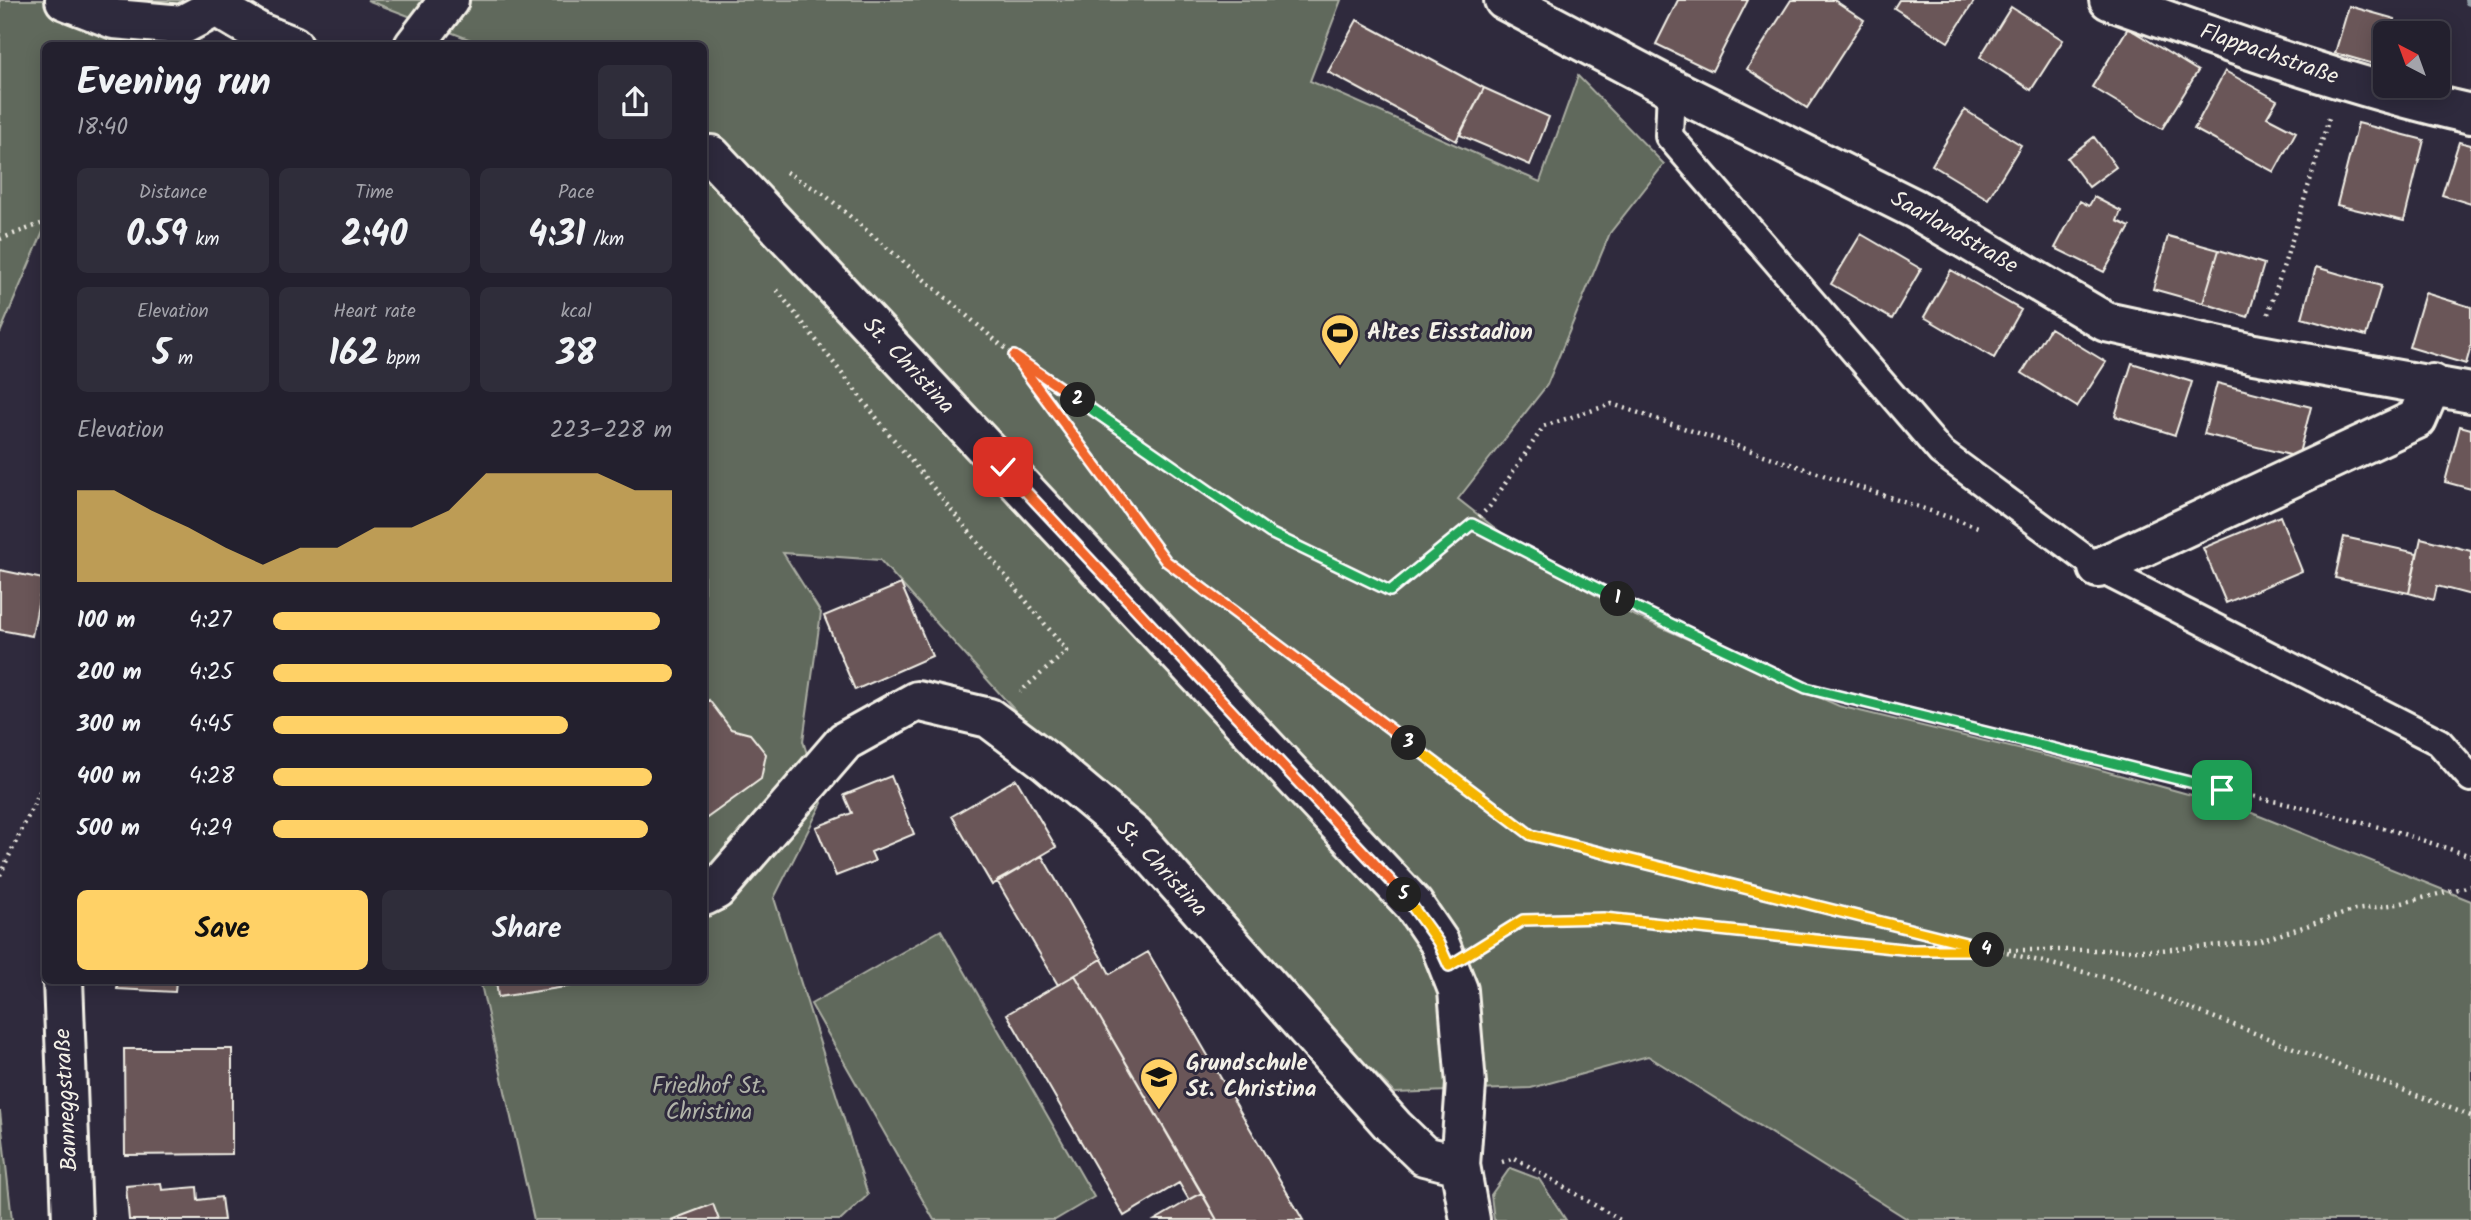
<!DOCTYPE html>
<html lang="en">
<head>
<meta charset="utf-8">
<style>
	body { margin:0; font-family:Kalam,sans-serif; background:#2f2d3a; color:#f1f3f6; height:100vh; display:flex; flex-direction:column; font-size:26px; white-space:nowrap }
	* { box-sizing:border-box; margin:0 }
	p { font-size:23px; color:#a3a3aa }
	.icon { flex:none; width:38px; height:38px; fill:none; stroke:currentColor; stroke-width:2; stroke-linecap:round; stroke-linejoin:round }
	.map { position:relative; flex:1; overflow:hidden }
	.panel { position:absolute; left:42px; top:42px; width:665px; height:942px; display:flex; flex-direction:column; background:#23202e; border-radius:10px; box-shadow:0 4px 18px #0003,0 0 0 2px #403e4a }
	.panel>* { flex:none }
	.needle { width:46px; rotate:319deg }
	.buttons { position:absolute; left:2373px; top:21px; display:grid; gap:14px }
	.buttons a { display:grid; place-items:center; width:77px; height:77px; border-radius:10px; background:#23202e; box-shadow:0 4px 18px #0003,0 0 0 2px #403e4a; font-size:35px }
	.pin { position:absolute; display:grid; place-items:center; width:60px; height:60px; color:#fff; margin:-30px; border-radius:14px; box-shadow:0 4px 10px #0006 }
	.km { position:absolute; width:35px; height:35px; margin:-18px; border-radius:50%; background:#222; color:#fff; font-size:19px; line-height:35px; text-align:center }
	.round { display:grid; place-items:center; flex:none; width:74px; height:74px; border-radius:10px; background:#2f2d3a }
	.headline { display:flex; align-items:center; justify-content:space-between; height:119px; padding:0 35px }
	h1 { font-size:38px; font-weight:800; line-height:52px }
	.metrics { display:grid; grid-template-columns:repeat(3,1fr); gap:10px; height:119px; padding:7px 35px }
	.metrics div { display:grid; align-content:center; border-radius:10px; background:#2f2d3a; text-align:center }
	.metrics b { font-size:35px; font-weight:800 }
	.metrics small { font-size:19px; font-weight:400 }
	.metrics p { font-size:19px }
	.chart { height:196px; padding:14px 35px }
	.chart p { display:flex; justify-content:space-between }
	.chart svg { width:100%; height:126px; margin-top:7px; fill:#ffd166; opacity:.7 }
	.button { display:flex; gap:14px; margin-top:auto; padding:14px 35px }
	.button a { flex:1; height:80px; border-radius:10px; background:#ffd166; color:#111; font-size:28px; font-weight:800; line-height:80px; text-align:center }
	.button a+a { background:#2f2d3a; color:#f1f3f6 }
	ul { padding:0 35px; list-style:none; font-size:23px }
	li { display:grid; grid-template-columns:112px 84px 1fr; align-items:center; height:52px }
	li i { height:18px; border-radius:9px; background:#ffd166 }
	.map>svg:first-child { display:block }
	.green { fill:#60695c; stroke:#aaada2; stroke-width:2 }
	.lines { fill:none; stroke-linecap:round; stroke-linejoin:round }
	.stream { stroke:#8f9ca4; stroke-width:12 }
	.building { fill:#6b5759; stroke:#f4f1e8; stroke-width:2 }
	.lane-casing { stroke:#f4f1e8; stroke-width:32 }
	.street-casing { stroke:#f4f1e8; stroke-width:44 }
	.path { stroke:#f4f1e8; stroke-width:4.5; stroke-dasharray:2 5; stroke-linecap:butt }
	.lane { stroke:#2f2a3d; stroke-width:26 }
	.street { stroke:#2f2a3d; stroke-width:38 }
	.split-1-casing { stroke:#fff; stroke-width:14 }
	.split-2-casing { stroke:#fff; stroke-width:14 }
	.split-3-casing { stroke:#fff; stroke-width:14 }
	.split-4-casing { stroke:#fff; stroke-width:14 }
	.split-5-casing { stroke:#fff; stroke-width:14 }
	.split-6-casing { stroke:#fff; stroke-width:14 }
	.split-1 { stroke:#22a559; stroke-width:9 }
	.split-2 { stroke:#22a559; stroke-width:9 }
	.split-3 { stroke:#f0652b; stroke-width:9 }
	.split-4 { stroke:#f5b400; stroke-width:9 }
	.split-5 { stroke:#f5b400; stroke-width:9 }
	.split-6 { stroke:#f0652b; stroke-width:9 }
	.labels { text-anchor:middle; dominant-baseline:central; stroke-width:6; stroke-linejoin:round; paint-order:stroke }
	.street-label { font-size:23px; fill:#f4f1e8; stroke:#2f2a3d }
	.poi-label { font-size:23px; font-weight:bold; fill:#f4f1e8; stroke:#2f2a3d; text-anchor:start }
	.park-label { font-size:23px; fill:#b1b4a9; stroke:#2f2a3d }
</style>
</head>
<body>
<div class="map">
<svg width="2471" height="1220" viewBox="0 0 2471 1220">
	<rect width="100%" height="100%" fill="#2f2a3d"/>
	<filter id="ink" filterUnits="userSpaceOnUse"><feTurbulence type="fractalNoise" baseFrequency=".0143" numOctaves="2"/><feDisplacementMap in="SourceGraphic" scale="14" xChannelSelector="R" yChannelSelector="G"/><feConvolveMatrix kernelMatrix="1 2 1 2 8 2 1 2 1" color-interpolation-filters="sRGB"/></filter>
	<g filter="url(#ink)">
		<!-- green -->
		<path class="green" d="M0,0H246L184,45L46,46L45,227L0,333Z
			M367,0H1341L1310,81L1540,182L1578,76L1664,164L1610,233L1547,385L1458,499L1538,562L1620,609L1839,706L2076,763L2242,809L2471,901V1220H1909L1648,1056L1531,1088L1395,1093L1045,744L880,560L783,553L821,613L803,741L822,803L774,898L868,1195L841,1220H534L480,980H704V46L484,45Z
			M941,930L1094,1197L1055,1220H934L811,1004Z
			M0,1111L12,1220H0Z
			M1510,1168L1539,1179L1566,1220H1494L1491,1195Z"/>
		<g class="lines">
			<!-- stream -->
			<path class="stream" d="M2470,0H2471"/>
		</g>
		<!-- building -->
		<path class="building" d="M1678,0H1748L1712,71L1656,44Z
			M1791,0H1834L1864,20L1807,108L1747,69Z
			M1899,0H1975L1948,42L1894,8Z
			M2349,6L2395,19L2391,33H2385V53L2381,66L2335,53Z
			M2011,7L2063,40L2031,90L1980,57Z
			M1357,20L1484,88L1456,141L1328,72Z
			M2128,28L2198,71L2162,129L2092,87Z
			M2225,71L2277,100L2267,117L2296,132L2274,172L2194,129Z
			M1484,88L1549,117L1530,165L1460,135Z
			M1965,110L2021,145L1988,199L1932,165Z
			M2358,123L2424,140L2404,221L2337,205Z
			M2094,137L2116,167L2089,187L2067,158Z
			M2459,142L2471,145V204L2442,195Z
			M2094,197L2121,211L2117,221L2130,227L2104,272L2055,248L2080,201L2089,206Z
			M1861,234L1921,269L1892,319L1831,284Z
			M2168,236L2219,250L2203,303L2153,289Z
			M2219,250L2264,264L2248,317L2203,303Z
			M2316,267L2381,286L2366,336L2302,318Z
			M1951,270L2021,310L1994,358L1924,317Z
			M2425,293L2471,307V346L2466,364L2409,347Z
			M2050,328L2106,362L2077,407L2022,373Z
			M2132,363L2192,382L2175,435L2115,416Z
			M2217,383L2311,407L2298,457L2204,434Z
			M2460,426L2471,429V489L2445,482Z
			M2280,516L2302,571L2226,603L2203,548Z
			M2344,537L2417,553L2409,593L2335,578Z
			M2421,538L2471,551V595L2437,586L2434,600L2409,593Z
			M0,570L43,579L32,636L0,630Z
			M901,584L932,656L855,690L824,616Z
			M709,700L731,729L750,734L766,754L761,779L704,820V704Z
			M891,776L914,834L871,852L875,861L836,876L816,827L852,813L844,795Z
			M1016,779L1056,847L992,885L952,816Z
			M1042,856L1102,959L1058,985L997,881Z
			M1148,952L1303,1220H1217L1075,975L1102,959L1110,974Z
			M1075,975L1202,1193L1189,1200L1179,1183L1124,1216L1007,1014Z
			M118,980H176L175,992L117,989Z
			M496,980H585L586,984L498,997Z
			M124,1049H232V1154L125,1155Z
			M161,1183L162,1190L197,1187L198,1200L221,1197L224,1220H129L126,1186Z
			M1202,1193L1217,1220H1155L1189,1200Z
			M713,1204L719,1220H671Z"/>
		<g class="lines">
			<defs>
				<path id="lane" d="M1671,88L1669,136L1941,452L2098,568L2439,742L2471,778"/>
				<path id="street" d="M65,0L114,19L182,25L216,7
					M214,0L216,7L260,33L293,46
					M1504,0L1671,88L1915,209L2106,322L2254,354L2471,393
					M2109,0C2229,43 2347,86 2471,114
					M414,46L449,0
					M711,155L1413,904L1439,942L1458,990L1466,1084L1460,1165L1470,1220
					M2098,568L2417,419L2432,384
					M704,896L716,890L845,741L917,701L989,718L1046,761L1134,835L1394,1127L1424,1156L1460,1165
					M63,980L72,1220"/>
			</defs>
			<!-- lane casing -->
			<use href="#lane" class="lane-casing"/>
			<!-- street casing -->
			<use href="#street" class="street-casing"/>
			<!-- path -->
			<path class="path" d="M786,172L825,195L1014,356L1270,533L1390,591L1472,524L1490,506L1544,426L1612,404L1981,528
				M0,239L46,222
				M777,290L890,435L1067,651L1020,692
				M2268,314L2292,240L2329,118
				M1017,360L1166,561L1531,835L2116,980L2471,1116
				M1472,524L1629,605L1806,688L2132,769L2313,810L2394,831L2471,856
				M0,875L46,779
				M1482,945L1523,920L1604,918L1912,950H1986
				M2002,950H2161L2257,942L2355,910L2398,904L2471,886
				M1502,1162L1515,1158L1620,1220"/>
			<!-- lane -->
			<use href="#lane" class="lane"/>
			<!-- street -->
			<use href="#street" class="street"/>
		</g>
	</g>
	<g class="lines" filter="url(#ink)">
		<defs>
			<path id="split-1" d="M1618,599L1806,688L2222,790"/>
			<path id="split-2" d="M1078,400L1270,533L1390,591L1472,524L1618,599"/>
			<path id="split-3" d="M1078,400L1014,356L1166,561L1409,743"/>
			<path id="split-4" d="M1409,743L1531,835L1994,950H1987"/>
			<path id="split-5" d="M1404,895L1438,942L1449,966L1523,920L1604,918L1912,950H1987"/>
			<path id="split-6" d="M1003,467L1404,895"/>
		</defs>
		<!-- split-1 casing -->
		<use href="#split-1" class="split-1-casing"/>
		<!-- split-2 casing -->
		<use href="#split-2" class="split-2-casing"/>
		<!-- split-3 casing -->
		<use href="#split-3" class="split-3-casing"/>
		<!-- split-4 casing -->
		<use href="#split-4" class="split-4-casing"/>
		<!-- split-5 casing -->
		<use href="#split-5" class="split-5-casing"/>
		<!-- split-6 casing -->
		<use href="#split-6" class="split-6-casing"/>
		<!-- split-1 -->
		<use href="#split-1" class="split-1"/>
		<!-- split-2 -->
		<use href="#split-2" class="split-2"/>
		<!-- split-3 -->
		<use href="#split-3" class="split-3"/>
		<!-- split-4 -->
		<use href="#split-4" class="split-4"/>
		<!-- split-5 -->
		<use href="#split-5" class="split-5"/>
		<!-- split-6 -->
		<use href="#split-6" class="split-6"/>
	</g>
	<!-- icons -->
	<defs>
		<symbol id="stadium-pin" viewBox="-11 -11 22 30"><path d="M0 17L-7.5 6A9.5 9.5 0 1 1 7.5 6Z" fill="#ffd166" stroke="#2f2a3d"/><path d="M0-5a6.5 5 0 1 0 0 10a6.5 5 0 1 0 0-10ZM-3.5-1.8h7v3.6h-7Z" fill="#111"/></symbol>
		<symbol id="school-pin" viewBox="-11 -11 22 30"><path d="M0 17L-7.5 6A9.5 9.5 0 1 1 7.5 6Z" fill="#ffd166" stroke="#2f2a3d"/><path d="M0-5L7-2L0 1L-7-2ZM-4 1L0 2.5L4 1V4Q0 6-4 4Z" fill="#111"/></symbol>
	</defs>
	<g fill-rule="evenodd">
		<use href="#stadium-pin" x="1318" y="311" width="44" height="60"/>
		<use href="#school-pin" x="1137" y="1055" width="44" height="60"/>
	</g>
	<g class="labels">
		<!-- street labels -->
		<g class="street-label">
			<text transform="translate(2269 55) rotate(19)">Flappachstraße</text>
			<text transform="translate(1954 233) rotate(30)">Saarlandstraße</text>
			<text transform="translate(908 366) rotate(47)">St. Christina</text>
			<text transform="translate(1161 869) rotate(47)">St. Christina</text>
			<text transform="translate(67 1100) rotate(-93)">Banneggstraße</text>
		</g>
		<!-- poi labels -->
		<g class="poi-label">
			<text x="1367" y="333">Altes Eisstadion</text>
			<text x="1186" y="1064">Grundschule<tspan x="1186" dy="26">St. Christina</tspan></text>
		</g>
		<!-- park labels -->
		<g class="park-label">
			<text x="709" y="1087">Friedhof St.<tspan x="709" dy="26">Christina</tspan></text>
		</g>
	</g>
</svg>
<div class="buttons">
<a><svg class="needle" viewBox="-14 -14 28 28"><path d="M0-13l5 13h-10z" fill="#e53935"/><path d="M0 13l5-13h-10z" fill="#a3a3aa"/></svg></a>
</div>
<div class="pin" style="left:2222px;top:790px;background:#1e9e55"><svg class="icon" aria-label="arrive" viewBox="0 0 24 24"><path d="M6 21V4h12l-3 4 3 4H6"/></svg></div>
<div class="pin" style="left:1003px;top:467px;background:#d93025"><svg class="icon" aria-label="check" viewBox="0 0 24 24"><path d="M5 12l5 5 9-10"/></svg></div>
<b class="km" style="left:1618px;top:599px">1</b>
<b class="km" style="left:1078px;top:400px">2</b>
<b class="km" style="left:1409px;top:743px">3</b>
<b class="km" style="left:1987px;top:950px">4</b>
<b class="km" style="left:1404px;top:895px">5</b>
<section class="panel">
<div class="headline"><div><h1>Evening run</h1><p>18:40</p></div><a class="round"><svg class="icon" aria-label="share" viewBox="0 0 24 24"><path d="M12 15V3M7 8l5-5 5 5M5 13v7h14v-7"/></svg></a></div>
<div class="metrics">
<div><p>Distance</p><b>0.59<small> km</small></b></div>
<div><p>Time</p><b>2:40</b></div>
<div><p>Pace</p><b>4:31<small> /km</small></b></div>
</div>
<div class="metrics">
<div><p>Elevation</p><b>5<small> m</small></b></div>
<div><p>Heart rate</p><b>162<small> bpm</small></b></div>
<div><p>kcal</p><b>38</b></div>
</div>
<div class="chart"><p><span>Elevation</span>223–228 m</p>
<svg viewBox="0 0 160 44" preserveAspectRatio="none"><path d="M0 44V12L10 12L20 19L30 25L40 32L50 38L60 32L70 32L80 25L90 25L100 19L110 6L120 6L130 6L140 6L150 12L160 12V44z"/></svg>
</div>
<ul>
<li><b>100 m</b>4:27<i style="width:97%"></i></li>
<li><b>200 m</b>4:25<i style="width:100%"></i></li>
<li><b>300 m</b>4:45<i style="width:74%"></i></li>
<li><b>400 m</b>4:28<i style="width:95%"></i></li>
<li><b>500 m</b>4:29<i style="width:94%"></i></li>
</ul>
<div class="button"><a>Save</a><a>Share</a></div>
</section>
</div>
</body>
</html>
